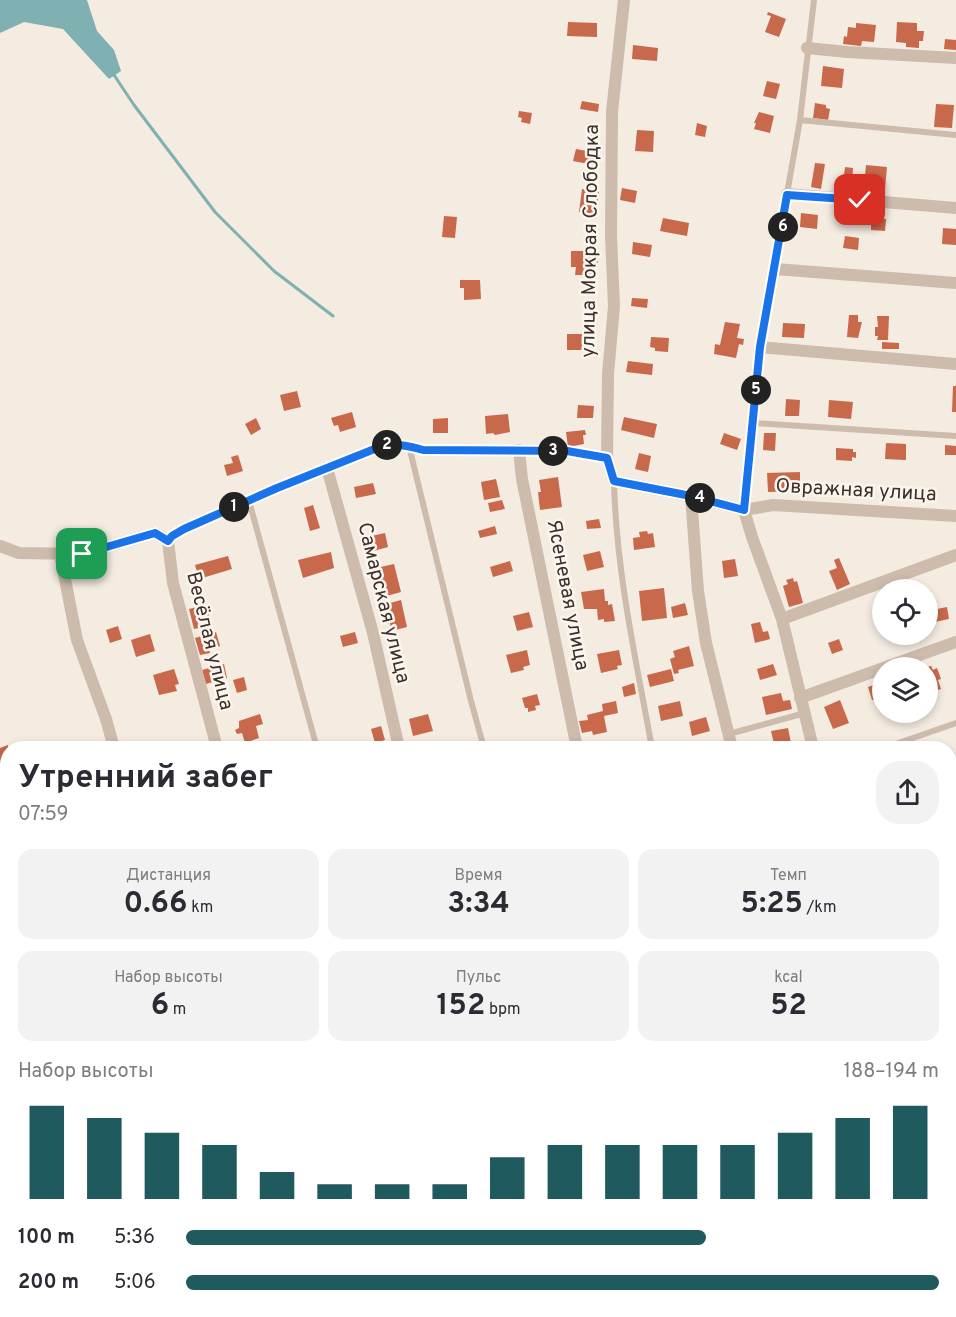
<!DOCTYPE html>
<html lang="ru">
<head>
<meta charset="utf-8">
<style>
	body { margin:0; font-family:Overpass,sans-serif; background:#f2f2f3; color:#2b2b33; height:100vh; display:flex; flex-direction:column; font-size:22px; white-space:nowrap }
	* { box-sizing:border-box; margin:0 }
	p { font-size:20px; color:#7c7c81 }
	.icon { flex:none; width:33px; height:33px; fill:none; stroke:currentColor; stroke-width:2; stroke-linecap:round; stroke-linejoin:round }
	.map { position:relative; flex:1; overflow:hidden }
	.drawer { position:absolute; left:0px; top:741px; width:957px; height:576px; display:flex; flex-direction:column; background:#fff; border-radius:24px 24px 0 0; box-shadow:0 3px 9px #0003 }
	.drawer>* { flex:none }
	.buttons { position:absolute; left:872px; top:579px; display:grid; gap:12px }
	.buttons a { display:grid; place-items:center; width:66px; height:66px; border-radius:50%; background:#fff; box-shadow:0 3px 9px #0003; font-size:30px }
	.pin { position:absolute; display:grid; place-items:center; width:51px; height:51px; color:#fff; margin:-26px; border-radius:12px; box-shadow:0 3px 9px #0006 }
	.km { position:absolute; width:30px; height:30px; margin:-15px; border-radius:50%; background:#222; color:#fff; font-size:16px; line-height:30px; text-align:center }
	.round { display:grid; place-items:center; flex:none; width:63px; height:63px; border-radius:24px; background:#f2f2f3 }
	.head { display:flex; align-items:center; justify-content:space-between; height:102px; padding:0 18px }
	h1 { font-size:33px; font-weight:700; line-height:45px }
	.figures { display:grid; grid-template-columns:repeat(3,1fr); gap:9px; height:102px; padding:6px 18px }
	.figures div { display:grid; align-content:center; border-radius:15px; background:#f2f2f3; text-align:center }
	.figures b { font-size:30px; font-weight:700 }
	.figures small { font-size:16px; font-weight:400 }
	.figures p { font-size:16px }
	.chart { height:168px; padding:12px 18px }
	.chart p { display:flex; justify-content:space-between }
	.chart svg { width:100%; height:108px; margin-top:6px; stroke:#1f5a5e; stroke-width:6 }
	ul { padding:0 18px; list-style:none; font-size:20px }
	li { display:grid; grid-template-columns:96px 72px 1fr; align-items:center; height:45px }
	li i { height:15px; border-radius:8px; background:#1f5a5e }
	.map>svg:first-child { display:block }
	.water { fill:#7fb0b2 }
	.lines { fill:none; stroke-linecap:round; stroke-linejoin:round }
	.stream { stroke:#7fb0b2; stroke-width:3 }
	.building { fill:#c8694b }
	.lane { stroke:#cdbbac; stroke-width:6 }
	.street { stroke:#cdbbac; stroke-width:12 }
	.route-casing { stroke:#fff; stroke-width:12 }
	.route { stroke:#1a73e8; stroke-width:8 }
	.labels { text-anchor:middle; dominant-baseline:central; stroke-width:5; stroke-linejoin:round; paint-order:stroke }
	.street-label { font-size:20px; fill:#3b302b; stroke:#fbf5ee }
</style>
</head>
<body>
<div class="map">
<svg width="956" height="1317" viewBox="0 0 956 1317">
	<rect width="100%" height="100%" fill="#f4ebe1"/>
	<!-- water -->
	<path class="water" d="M0,0H87L97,31L114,50L121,71L109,79L63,29L24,22L0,33Z"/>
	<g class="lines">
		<!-- stream -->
		<path class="stream" d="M112,72L134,105L215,212L274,271L333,316"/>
	</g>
	<!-- building -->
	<path class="building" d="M768,12L786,19L779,37L765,32L771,16L767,15Z
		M568,22L597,23V37L567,36Z
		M897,22L917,23V31H924L923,41H919V48L906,47V43L896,42Z
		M856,23L876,25L874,42L862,41L861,46L843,44L844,36L847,37L848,27L856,28Z
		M945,39L956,40V50L944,49Z
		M633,45L658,48L657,61L632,59Z
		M823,66L844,69L842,88L821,86Z
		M767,81L780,84L776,99L763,96Z
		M582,101L599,104L598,112L580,109Z
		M815,103L826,105V108L830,109L828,120L813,118Z
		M936,104L954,105L952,128L934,127Z
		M519,111L532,113L530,124L521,122L522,118L518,117Z
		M759,112L774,116L770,133L754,129L756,123H754Z
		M589,123L597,124L596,136L588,135Z
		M697,123L707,126L705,137L695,135Z
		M637,130L654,131L653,152L635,151Z
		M576,149L597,153L594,165L573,161Z
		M815,163L825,164L821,189L811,187Z
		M866,165L887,167L885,189L864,187Z
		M845,167L853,168L852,183H843Z
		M622,188L637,191L635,203L620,200Z
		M582,189L599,192L596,214L579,212Z
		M868,212L880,213V218L886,219L885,231L871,230V223H867Z
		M801,213L818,215L817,229L800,227Z
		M444,216L457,217L455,238L442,237Z
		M663,218L689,223L687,236L660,231Z
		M943,228L956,229V245L942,244Z
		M845,236L859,238L858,250L843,248Z
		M633,242L652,245L650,257L632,254Z
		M571,251H593V260H598L597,266H592V275H575L576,267H571Z
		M460,280H480L481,299L464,300V288H460Z
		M632,298L648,299L647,308L631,306Z
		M849,315H858V322H862L858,338L847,337Z
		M877,316H889L888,340H877L878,336H875V327H878Z
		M725,322L740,324L737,338L744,339L743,345L739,344L736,358L714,354L715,344L720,345Z
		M783,323L805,324L804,338L782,337Z
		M567,334H593V350H567Z
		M651,337L669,338L668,352L655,351V348L650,347Z
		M882,342L899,343V349H882Z
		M628,361L653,364L652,375L626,372Z
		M953,386H956V412H952Z
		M297,391L301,407L284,411L280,395Z
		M786,399L800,400L799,416H785Z
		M829,400L853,402L851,419L828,417Z
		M578,405L594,406L593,418H577Z
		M352,412L356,427L340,432L338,425L334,426L331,418Z
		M508,414L510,432L495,435L493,433L486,434L485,416Z
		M624,417L657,424L654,438L621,430Z
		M256,418L261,429L251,435L245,424Z
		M448,418V433H433V419Z
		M585,430L586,435H583L584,444L568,447L566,432Z
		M724,433L741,439L737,450L720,444Z
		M764,433H776L775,451L763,450Z
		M886,443L906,444V460L885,459Z
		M945,445L956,446V455H945Z
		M836,448L853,449V452H856V458L852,457V461L836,460Z
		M639,453L651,456L648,472L635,469Z
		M238,455L243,471L227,476L224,465L233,463L231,457Z
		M800,472V491L768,492L767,473Z
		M558,477L562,507L540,510L538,492H541L539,480Z
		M496,479L500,497L484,500L481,482Z
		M373,483L376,494L356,498L354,487Z
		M502,500L505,509L490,512L488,503Z
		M313,505L320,528L310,531L304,508Z
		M599,519L601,528L587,529L586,521Z
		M495,526L497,534L480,538L478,531Z
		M647,531L648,534L653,533L655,547L634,550L633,538L640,537L639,532Z
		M385,533L388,547L370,552L367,537Z
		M600,551L604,567L587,571L583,555Z
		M331,552L334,568L303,578L298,560Z
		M228,556L232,569L199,579L195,565Z
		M839,558L850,584L837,590L829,571L837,568L834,560Z
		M735,559L738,576L724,578L722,561Z
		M510,561L513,571L493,577L490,567Z
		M394,564L401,592L383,597L376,568Z
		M793,578L794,582L797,581L803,603L789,607L783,586L788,584L786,580Z
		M664,588L667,618L642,621L639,591Z
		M604,589L605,601H608V605L612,604L615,621L604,622V619L598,620L597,609H584L581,592Z
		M401,600L407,627L391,631L390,623L387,624L383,605Z
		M882,602V620L877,621L874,604Z
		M685,603L688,615L673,618L671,607Z
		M206,605L209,616L197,619L199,628L194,629L189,609Z
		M947,607L949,619L935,622L932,610Z
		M529,612L533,627L517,631L513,616Z
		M760,622L763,632L768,631L770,639L755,643L751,624Z
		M118,626L122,639L110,643L106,630Z
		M216,632L220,646L209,649L210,653L200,655L195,638Z
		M355,632L358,643L343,647L340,636Z
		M150,634L155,651L136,657L131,640Z
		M839,639L843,650L832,654L828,643Z
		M689,646L694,666L678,670L679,673L674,674L670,659L675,657L673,651Z
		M527,650L530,665L523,667L524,670L511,673L506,655Z
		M619,650L622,665L617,666L618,669L601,673L597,654Z
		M224,664L227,678L206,684L202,670Z
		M773,664L777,675L760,680L757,669Z
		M931,666L933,670L937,668L941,679L938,680L941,689L935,691L927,670V667Z
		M174,669L179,684L175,685L177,691L159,695L153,675Z
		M671,669L674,681L650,687L647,675Z
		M244,677L247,690L237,693L233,680Z
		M634,683L636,694L624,697L622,687Z
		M876,684L880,698L872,700L868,687Z
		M781,693L783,701L790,700L792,709L766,715L762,697Z
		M537,694L540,705L535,706L536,710L528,712V708H525L522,698Z
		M840,700L849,723L833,729L824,707Z
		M616,701L618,713L604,716L607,732L593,735L592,731L582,733L579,721L588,720L587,715L603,711L602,704Z
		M680,701L683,716L661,721L658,706Z
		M260,714L263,724L256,726L259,738L245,743L242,733L237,734L235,730L239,728V721Z
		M428,714L433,731L413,736L409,719Z
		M706,717L710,731L692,736L689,722Z
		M381,726L385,740L375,743L371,729Z
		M788,728L792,748H775L771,731Z
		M8,745V761L0,764V748Z
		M955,823L956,847L950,849V825Z
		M956,1095V1118L950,1120V1097Z
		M953,1135L954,1137L956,1136V1155L950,1158V1136Z
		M8,1278V1295L0,1297V1280Z
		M601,1310H618L620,1317H603Z
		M822,1310H846L854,1312L852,1317H819Z"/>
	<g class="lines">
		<!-- lane -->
		<path class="lane" d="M800,120L956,135
			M753,423L956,436
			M409,446L471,701L484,748
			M614,481C616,571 636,660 652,748
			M249,501L317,748
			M744,510L760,347L800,120L814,0
			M168,541L172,536L184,529L277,488L387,445L400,444L423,450L567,451L607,458
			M729,734L805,713
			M884,748L956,723
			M950,798L956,796
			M950,880L956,878
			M950,1177L956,1176
			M0,1184L8,1215
			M31,1310L33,1317"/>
		<!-- street -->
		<path class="street" d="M624,0L612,112L611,236L614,306L608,374L607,458L614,481L691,496L744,510L773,505L956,516
			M807,48L847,52L956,58
			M787,194L956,208
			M775,269L956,283
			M760,347L956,364
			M519,450L522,479L577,748
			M327,468L373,633L399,748
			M691,496L698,591L706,643L732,748
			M744,510L752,537L782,619L813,748
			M0,546L19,553L82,554L155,533L168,541L173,583L217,748
			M60,554L77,640L106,719L114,748
			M782,619L956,555
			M800,698L956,642
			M0,863L8,892
			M950,963L956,961
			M950,1204L956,1211
			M113,1310L115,1317
			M260,1310L262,1317
			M353,1317V1310
			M387,1317L424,1310
			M471,1317V1310
			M798,1317L799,1310"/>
	</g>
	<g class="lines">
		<defs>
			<path id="route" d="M82,554L155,533L168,541L172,536L184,529L277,488L377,448C394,443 406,445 423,450L567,451L607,458L614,481L691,496L744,510L760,347L787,195L860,200"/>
		</defs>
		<!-- route casing -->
		<use href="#route" class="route-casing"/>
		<!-- route -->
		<use href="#route" class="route"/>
	</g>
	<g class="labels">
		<!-- street labels -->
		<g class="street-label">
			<text transform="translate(591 241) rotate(-89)">улица Мокрая Слободка</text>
			<text transform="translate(856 491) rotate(3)">Овражная улица</text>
			<text transform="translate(567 595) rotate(79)">Ясеневая улица</text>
			<text transform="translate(383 603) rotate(76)">Самарская улица</text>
			<text transform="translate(209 641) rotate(76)">Весёлая улица</text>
		</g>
	</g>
</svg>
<div class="buttons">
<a><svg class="icon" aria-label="locate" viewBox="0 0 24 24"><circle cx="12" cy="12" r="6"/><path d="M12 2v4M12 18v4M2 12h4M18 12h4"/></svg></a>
<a><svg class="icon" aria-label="layers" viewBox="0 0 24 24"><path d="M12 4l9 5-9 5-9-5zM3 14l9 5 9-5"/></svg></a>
</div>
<div class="pin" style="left:82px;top:554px;background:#1e9e55"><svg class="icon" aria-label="arrive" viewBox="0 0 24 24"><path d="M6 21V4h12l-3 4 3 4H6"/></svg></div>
<div class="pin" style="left:860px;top:200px;background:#d93025"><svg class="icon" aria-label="check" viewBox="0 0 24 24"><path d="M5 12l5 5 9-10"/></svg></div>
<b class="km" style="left:234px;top:507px">1</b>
<b class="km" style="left:387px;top:445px">2</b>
<b class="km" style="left:553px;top:451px">3</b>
<b class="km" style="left:700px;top:498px">4</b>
<b class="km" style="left:756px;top:390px">5</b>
<b class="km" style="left:783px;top:227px">6</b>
<section class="drawer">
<div class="head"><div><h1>Утренний забег</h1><p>07:59</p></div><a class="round"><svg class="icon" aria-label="share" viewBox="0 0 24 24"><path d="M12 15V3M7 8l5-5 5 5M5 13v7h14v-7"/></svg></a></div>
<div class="figures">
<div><p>Дистанция</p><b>0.66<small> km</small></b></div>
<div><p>Время</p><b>3:34</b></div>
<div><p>Темп</p><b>5:25<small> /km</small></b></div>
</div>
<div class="figures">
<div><p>Набор высоты</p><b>6<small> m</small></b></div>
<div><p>Пульс</p><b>152<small> bpm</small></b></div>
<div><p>kcal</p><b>52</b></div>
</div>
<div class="chart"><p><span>Набор высоты</span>188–194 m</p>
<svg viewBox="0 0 160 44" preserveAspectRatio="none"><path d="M5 44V6M15 44V11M25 44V17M35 44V22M45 44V33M55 44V38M65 44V38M75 44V38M85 44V27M95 44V22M105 44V22M115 44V22M125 44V22M135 44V17M145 44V11M155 44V6"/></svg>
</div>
<ul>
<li><b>100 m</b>5:36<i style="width:69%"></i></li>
<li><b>200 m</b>5:06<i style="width:100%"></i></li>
</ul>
</section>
</div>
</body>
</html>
